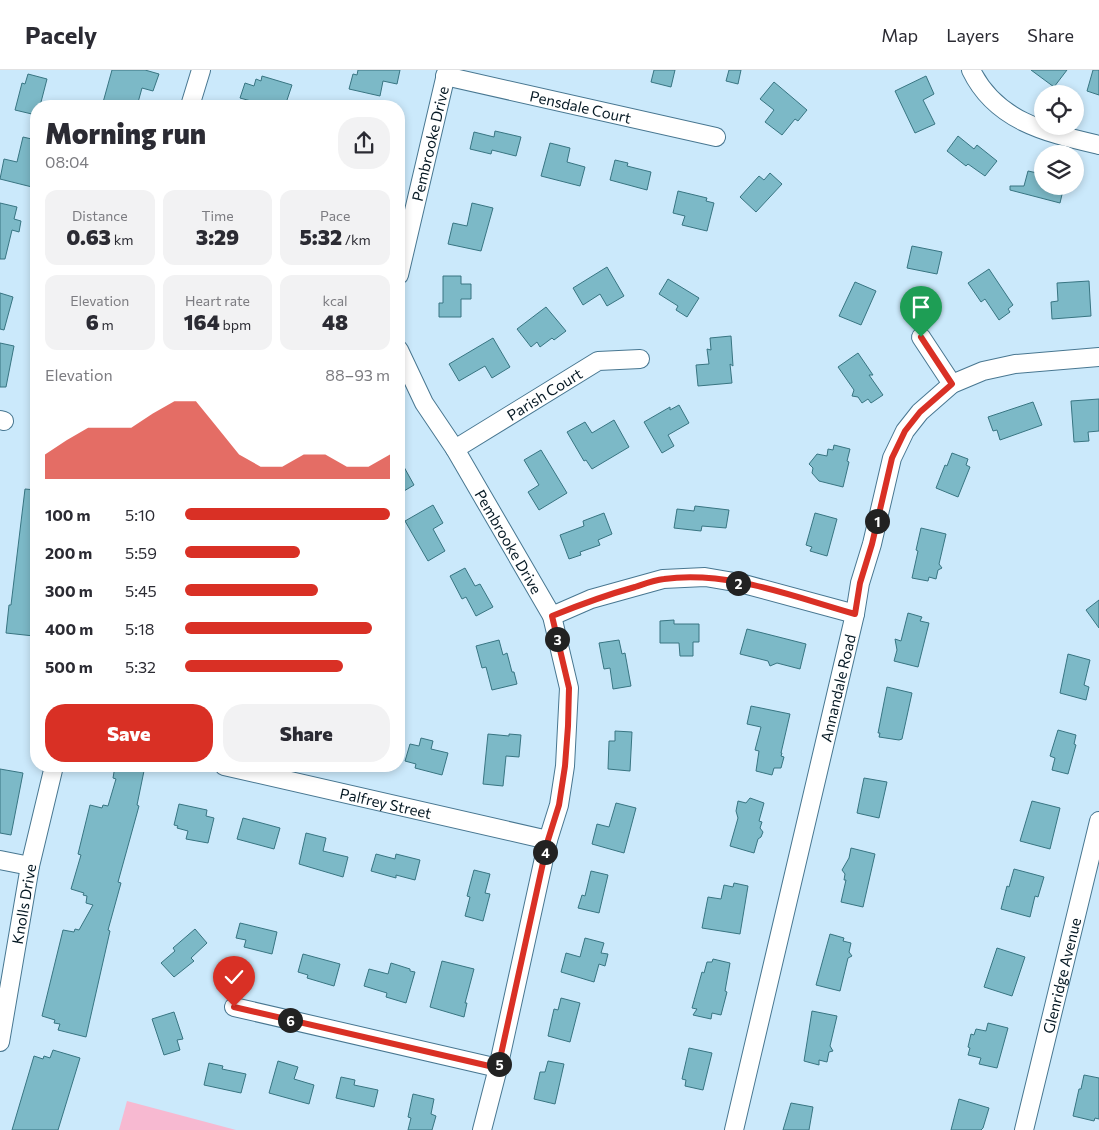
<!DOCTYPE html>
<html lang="en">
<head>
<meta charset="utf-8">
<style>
	body { margin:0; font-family:Commissioner,sans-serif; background:#f2f2f3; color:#2b2b33; height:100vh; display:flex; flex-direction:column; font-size:19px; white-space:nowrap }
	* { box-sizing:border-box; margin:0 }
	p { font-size:16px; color:#7c7c81 }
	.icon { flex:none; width:28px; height:28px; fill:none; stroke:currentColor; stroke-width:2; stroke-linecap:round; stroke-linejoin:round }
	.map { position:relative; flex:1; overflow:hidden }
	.sheet { position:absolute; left:30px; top:30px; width:375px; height:672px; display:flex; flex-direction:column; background:#fff; border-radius:20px; box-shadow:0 2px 8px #0003 }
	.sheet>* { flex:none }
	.controls { position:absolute; left:1034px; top:15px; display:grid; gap:10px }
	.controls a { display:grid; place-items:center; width:50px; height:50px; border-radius:50%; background:#fff; box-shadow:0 2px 8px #0003; font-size:25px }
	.pin { position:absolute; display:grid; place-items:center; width:42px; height:42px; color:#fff; margin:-51px -21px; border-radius:50% 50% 50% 0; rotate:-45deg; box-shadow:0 0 5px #0007 }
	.pin .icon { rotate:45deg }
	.km { position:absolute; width:25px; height:25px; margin:-12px; border-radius:50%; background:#222; color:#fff; font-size:14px; line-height:25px; text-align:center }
	.round { display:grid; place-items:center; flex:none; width:52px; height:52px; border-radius:20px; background:#f2f2f3 }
	.overview { display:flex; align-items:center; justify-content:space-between; height:85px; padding:0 15px }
	h1 { font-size:28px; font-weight:800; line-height:38px }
	.figures { display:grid; grid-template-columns:repeat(3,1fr); gap:8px; height:85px; padding:5px 15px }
	.figures div { display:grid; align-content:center; border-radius:12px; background:#f2f2f3; text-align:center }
	.figures b { font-size:21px; font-weight:800 }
	.figures small { font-size:14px; font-weight:400 }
	.figures p { font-size:14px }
	.chart { height:140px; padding:10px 15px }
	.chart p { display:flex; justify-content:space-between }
	.chart svg { width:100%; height:90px; margin-top:5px; fill:#d93025; opacity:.7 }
	.button { display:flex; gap:10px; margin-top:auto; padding:10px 15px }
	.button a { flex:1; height:58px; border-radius:20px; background:#d93025; color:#fff; font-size:20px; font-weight:800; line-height:58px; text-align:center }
	.button a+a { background:#f2f2f3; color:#2b2b33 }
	ul { padding:0 15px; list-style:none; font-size:16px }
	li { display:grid; grid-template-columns:80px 60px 1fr; align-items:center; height:38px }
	li i { height:12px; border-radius:6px; background:#d93025 }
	header { display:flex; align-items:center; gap:30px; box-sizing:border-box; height:70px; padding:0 25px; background:#fff; border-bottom:1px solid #e1e1e2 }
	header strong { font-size:24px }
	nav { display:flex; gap:28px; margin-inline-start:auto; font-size:18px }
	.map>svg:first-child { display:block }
	.green { fill:#f7b9d1 }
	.building { fill:#7cb9c7; stroke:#387582 }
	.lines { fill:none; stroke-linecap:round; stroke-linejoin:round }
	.minor-casing { stroke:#487791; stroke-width:20 }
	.minor { stroke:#fff; stroke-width:18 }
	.route-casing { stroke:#fff; stroke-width:10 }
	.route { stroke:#d93025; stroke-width:6 }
	.labels { text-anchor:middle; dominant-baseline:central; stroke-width:4; stroke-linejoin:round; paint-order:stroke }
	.street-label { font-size:15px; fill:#061924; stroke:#e9f3f9 }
</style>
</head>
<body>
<header>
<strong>Pacely</strong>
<nav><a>Map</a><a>Layers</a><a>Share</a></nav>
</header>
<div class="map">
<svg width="1099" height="1060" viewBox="0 0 1099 1060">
	<rect width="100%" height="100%" fill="#cbe9fb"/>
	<!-- green -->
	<path class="green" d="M127,1031L236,1060H119Z"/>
	<!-- building -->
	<path class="building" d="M112,0H145L159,4L153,21L142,18L137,36H102Z
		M358,0H400L397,14L383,11L380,26L349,19L353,4L357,5Z
		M654,0H675L671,17L651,12Z
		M729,0H741L738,14L726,11Z
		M1031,0H1067L1054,17Z
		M1093,0H1099V25L1087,21Z
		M28,4L47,9L40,36H36V45L15,40L22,13L25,14Z
		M262,6L292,15L285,36H249L251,31L240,28L245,13L254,16L256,9L261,11Z
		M926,6L934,24L923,30L935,54L915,63L895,21Z
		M774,12L807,40L798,51L795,49L782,65L765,52L774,40L760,29Z
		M495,61L521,67L516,86L492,80L491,84L470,79L474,62L494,67Z
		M958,66L974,79L977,75L997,91L985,106L968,94L966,96L947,81Z
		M23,67L36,70V100L32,117L0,109L4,89L17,92Z
		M550,73L570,78L567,92L585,97L580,116L541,106Z
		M615,90L628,93L627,96L651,102L647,120L610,110Z
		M1028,101L1042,104V116H1064L1060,133L1010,120V116H1024Z
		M770,103L782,114L756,142L740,127L759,106L764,110Z
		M678,121L707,128L706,131L714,133L707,161L682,155L685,146L673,143Z
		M0,133L17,137L14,149L21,151L19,162L12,160L5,189H0Z
		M472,133L493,138L481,181L448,174L453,153L467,156Z
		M912,176L942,182L937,204L907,198Z
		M607,197L624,226L607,236L600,224L583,235L573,218Z
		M989,199L1013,235L1008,239L1010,242L999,250L985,229L981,232L968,213Z
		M443,206H461V214H471V229H461V247H439V233H443Z
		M668,209L699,228L687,247L676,240L678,236L659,224Z
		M1089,211L1091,246L1052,249L1051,232L1058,231L1057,213Z
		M855,212L876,221L861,255L839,246Z
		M0,223L13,227L4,260L0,259Z
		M546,237L566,261L554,270L552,268L540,277L537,272L531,277L517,259Z
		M731,266L733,296L730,294L732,313L698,316L696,295L709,294L707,279L711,280L710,268Z
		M493,268L510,297L492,308L485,296L459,311L449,294Z
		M0,273L14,276L6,317H0Z
		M858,283L873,305H869L883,325L871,333L868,329L862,333L858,327L852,326L854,320L838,297Z
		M1099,329V361L1088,362L1089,371L1074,372L1071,331Z
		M1033,332L1042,355L1000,370L997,360L993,361L988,347Z
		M679,335L689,353L668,365L674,376L662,383L644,352L670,337V340Z
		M614,350L629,377L592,399L586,390L584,391L567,362L585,352L592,363Z
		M834,375L850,379L847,391L849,392L843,417L819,411L812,403L813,398L809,394L817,384L827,386L828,379L833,380Z
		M541,380L567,423L539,440L528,422L539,415L524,390Z
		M952,383L968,389L966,395L970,397L958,427L936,418L945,395L947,396Z
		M399,388L414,415L399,424Z
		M25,419L36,420V559L35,558L34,566L6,563L9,535H11Z
		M433,435L443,453L433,459L445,481L428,491L405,451Z
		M695,436L729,440L726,458L702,456L701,461L674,458L677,439L694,441Z
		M604,443L612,464L598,470L600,475L580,482L581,485L569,489L560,465L584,456L583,451Z
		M815,443L837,449L827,486L810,481L812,477L806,475Z
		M921,458L946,464L939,494L942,498L938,500L936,509L929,507L928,511L912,508L918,481L916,480Z
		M465,498L475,516L480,514L493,537L476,546L466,527L462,529L450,506Z
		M1099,530V558L1086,540Z
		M908,543L922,547L920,551L929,553L918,597L894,591L897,580L895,569L901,571Z
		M674,550V554H699V572H693V586H680L679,573H660V551Z
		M747,559L806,574L800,599L777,593L770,596L768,591L740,584Z
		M499,570L503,585L507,583L512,602H514L517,614L492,620L486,597L482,598L476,576Z
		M619,570L622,584L625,583L631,616L613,619L610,598L604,599L599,573Z
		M1068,584L1090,590L1084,615L1089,617L1086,630L1060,623Z
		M887,617L912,623L902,669L899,670L879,667L880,663H878Z
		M751,636L790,644L781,683H782L781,686L784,687L781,698H774L772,705L756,701L759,681L755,680L761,657L747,654Z
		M1058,660L1076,665L1074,674L1076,675L1068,704L1052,700L1055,688L1050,686Z
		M615,661L632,662L630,701L608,699L609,671H615Z
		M488,664L509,666V664L521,665L519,687L506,686L503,716L483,714Z
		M421,668L433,671L431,679L448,683L442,705L415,698L416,694L405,691L410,674L419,676Z
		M115,696H145L137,735L139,736L118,812L121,813L108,860L110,861L86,967L58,960L60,954L54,953L55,950L42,946L63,860L74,862L75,859L79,860L93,835L86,833L87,826L83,825L84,823L71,819L81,785L78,784L90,735L102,738L103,735L108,736L116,709L113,708Z
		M0,699L23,703L11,765L0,763Z
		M864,708L887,712L879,748L857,743Z
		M750,728L764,733L759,751L762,752L760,758L763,762L761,767L758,769L754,783L730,776L738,748L736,741L738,731L746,733Z
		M1032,731L1060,738L1050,779L1020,771Z
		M616,733L636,738L624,783L592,774L597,754L609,757Z
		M179,734L207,740L206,746L214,748L208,773L186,769L188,761L177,758L178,756L174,755Z
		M243,748L280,758L274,779L237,769Z
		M306,763L326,768L323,781L348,787L343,807L299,794Z
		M851,778L875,784L863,837L841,832L846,810H844L845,804L842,800L849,788Z
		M376,784L395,789L396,784L420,790L415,810L396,805V808L371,801Z
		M1014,799L1044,807L1038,827L1035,826L1030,847L1001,839L1007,816L1009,817Z
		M474,800L490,804L485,823L490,824L483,851L465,846L470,827L467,826Z
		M591,801L608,805L599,843L578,838L582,825L585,826Z
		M734,813L748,816L740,864L702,858L708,827L721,829L724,815L733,817Z
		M240,853L277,862L272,884L244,877L246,870L236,868Z
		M195,859L207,873L191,888L194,891L174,907L161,893L175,881L173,878Z
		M830,864L844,868L843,871L851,873L849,882L852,886L848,888L840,921L816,915Z
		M585,868L604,873L601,883L608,884L605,896L599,894L594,912L561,902L566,883L580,887Z
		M997,878L1025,887L1012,926L984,917Z
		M303,884L340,894L334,916L307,908L308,905L298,902Z
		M713,889L730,893L725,921L727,922L721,945L712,943L711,949L693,945L697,939L692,938L702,902L704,903L707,892H712Z
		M442,891L474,899L465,933H467L464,947L430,937Z
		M391,893L410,899V901L415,902L406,933L386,927L387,923L364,916L369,899L388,904Z
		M561,928L580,933L570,972L548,966L554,939L558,940Z
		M812,941L837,946L830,976L833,981L829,982L827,992L819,990V995L804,991Z
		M174,942L183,969L177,970L180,980L164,985L152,949Z
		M988,953L1008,958L997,998L979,994L981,988L968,985L970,978L968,977L971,964L974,965L976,959L986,961Z
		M689,978L712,983L703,1020L685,1016L686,1010L682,1009Z
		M53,980L80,988L58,1060H12L34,986L43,989L44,986L50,988Z
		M278,991L298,997L294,1009L314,1015L309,1034L269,1023Z
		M548,991L564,994L555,1034L534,1029L540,1002H545Z
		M209,993L223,996L222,999L246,1004L241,1023L204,1015Z
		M1084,1005L1099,1008V1049L1095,1048L1094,1051L1073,1046L1079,1019H1081Z
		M341,1007L355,1010L354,1015L378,1020L374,1037L336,1028Z
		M413,1024L434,1029L431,1044L436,1046L432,1060H408L411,1048L408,1047Z
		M959,1029L989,1038L983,1058L981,1060H951Z
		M791,1033L813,1037L809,1060H783Z"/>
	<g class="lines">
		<defs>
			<g id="minor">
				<path d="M971,0C996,52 1048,63 1099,75"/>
				<path id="s1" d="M445,6L716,67"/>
				<path d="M190,36L201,0"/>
				<path id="s2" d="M399,205L447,0"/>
				<path d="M921,267L952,314"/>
				<path id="s3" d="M399,280L424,333L455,379L552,546L569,618L565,696L559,735L548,770L498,998L482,1060"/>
				<path d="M0,350L4,351"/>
				<path id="s4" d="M455,379L598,291L640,289"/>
				<path d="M552,546L591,529L663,509L705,507L740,513L855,544"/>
				<path id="s5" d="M224,696L548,770"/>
				<path d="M0,790L30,796"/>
				<path d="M234,937L498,998"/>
				<path id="s6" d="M0,972L30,796L54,696"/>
				<path id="s7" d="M734,1060L855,544L860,513L872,474L892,388L905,361L920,342L952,314L983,301L1015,294L1099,287"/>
				<path id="s8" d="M1024,1060L1099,751"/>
			</g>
		</defs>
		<!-- minor casing -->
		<use href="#minor" class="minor-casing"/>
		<!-- minor -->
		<use href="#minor" class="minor"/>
	</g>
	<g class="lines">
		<defs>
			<path id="route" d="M234,937L498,998L548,770L559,735L565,696L568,656L569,618L552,546C579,535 606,525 635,517C644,514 654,510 664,509C728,500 794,527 855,544L860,513L872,474L892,388L905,361L920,342L952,314L921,267"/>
		</defs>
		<!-- route casing -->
		<use href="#route" class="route-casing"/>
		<!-- route -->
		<use href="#route" class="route"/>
	</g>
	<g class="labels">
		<!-- street labels -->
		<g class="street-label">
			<text stroke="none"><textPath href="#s1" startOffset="139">Pensdale Court</textPath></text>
			<text stroke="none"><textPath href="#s2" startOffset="135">Pembrooke Drive</textPath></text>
			<text stroke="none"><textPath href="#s4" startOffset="105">Parish Court</textPath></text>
			<text stroke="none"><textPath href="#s3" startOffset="221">Pembrooke Drive</textPath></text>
			<text stroke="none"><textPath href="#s7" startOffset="454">Annandale Road</textPath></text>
			<text stroke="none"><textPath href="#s5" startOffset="166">Palfrey Street</textPath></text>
			<text stroke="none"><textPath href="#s6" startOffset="140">Knolls Drive</textPath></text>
			<text stroke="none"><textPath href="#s8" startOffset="159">Glenridge Avenue</textPath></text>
		</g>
	</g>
</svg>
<div class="controls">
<a><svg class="icon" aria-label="locate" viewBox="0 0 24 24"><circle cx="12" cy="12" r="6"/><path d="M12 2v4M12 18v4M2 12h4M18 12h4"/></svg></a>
<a><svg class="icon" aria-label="layers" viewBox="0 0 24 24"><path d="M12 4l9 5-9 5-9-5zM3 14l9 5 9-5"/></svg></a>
</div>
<div class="pin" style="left:921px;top:267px;background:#1e9e55"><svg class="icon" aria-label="arrive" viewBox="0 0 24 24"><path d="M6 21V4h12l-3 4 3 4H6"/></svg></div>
<div class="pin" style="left:234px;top:937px;background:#d93025"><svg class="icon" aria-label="check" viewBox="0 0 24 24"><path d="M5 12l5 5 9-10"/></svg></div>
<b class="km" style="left:877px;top:451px">1</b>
<b class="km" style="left:738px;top:513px">2</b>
<b class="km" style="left:557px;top:569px">3</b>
<b class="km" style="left:545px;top:782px">4</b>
<b class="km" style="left:499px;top:994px">5</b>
<b class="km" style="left:290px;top:950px">6</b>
<section class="sheet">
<div class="overview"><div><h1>Morning run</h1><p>08:04</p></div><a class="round"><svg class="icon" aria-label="share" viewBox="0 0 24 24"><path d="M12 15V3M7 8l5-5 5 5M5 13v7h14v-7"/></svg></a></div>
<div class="figures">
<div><p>Distance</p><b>0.63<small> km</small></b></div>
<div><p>Time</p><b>3:29</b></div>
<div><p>Pace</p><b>5:32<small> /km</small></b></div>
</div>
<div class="figures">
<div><p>Elevation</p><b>6<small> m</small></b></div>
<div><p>Heart rate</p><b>164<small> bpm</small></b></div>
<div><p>kcal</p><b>48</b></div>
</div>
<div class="chart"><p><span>Elevation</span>88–93 m</p>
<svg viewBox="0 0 160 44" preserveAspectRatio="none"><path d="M0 44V32L10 25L20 19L30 19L40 19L50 12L60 6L70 6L80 19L90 32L100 38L110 38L120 32L130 32L140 38L150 38L160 32V44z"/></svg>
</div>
<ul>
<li><b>100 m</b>5:10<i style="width:100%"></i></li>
<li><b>200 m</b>5:59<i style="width:56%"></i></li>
<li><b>300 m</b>5:45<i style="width:65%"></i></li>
<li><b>400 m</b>5:18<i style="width:91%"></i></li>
<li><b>500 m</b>5:32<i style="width:77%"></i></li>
</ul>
<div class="button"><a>Save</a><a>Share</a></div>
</section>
</div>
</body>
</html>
